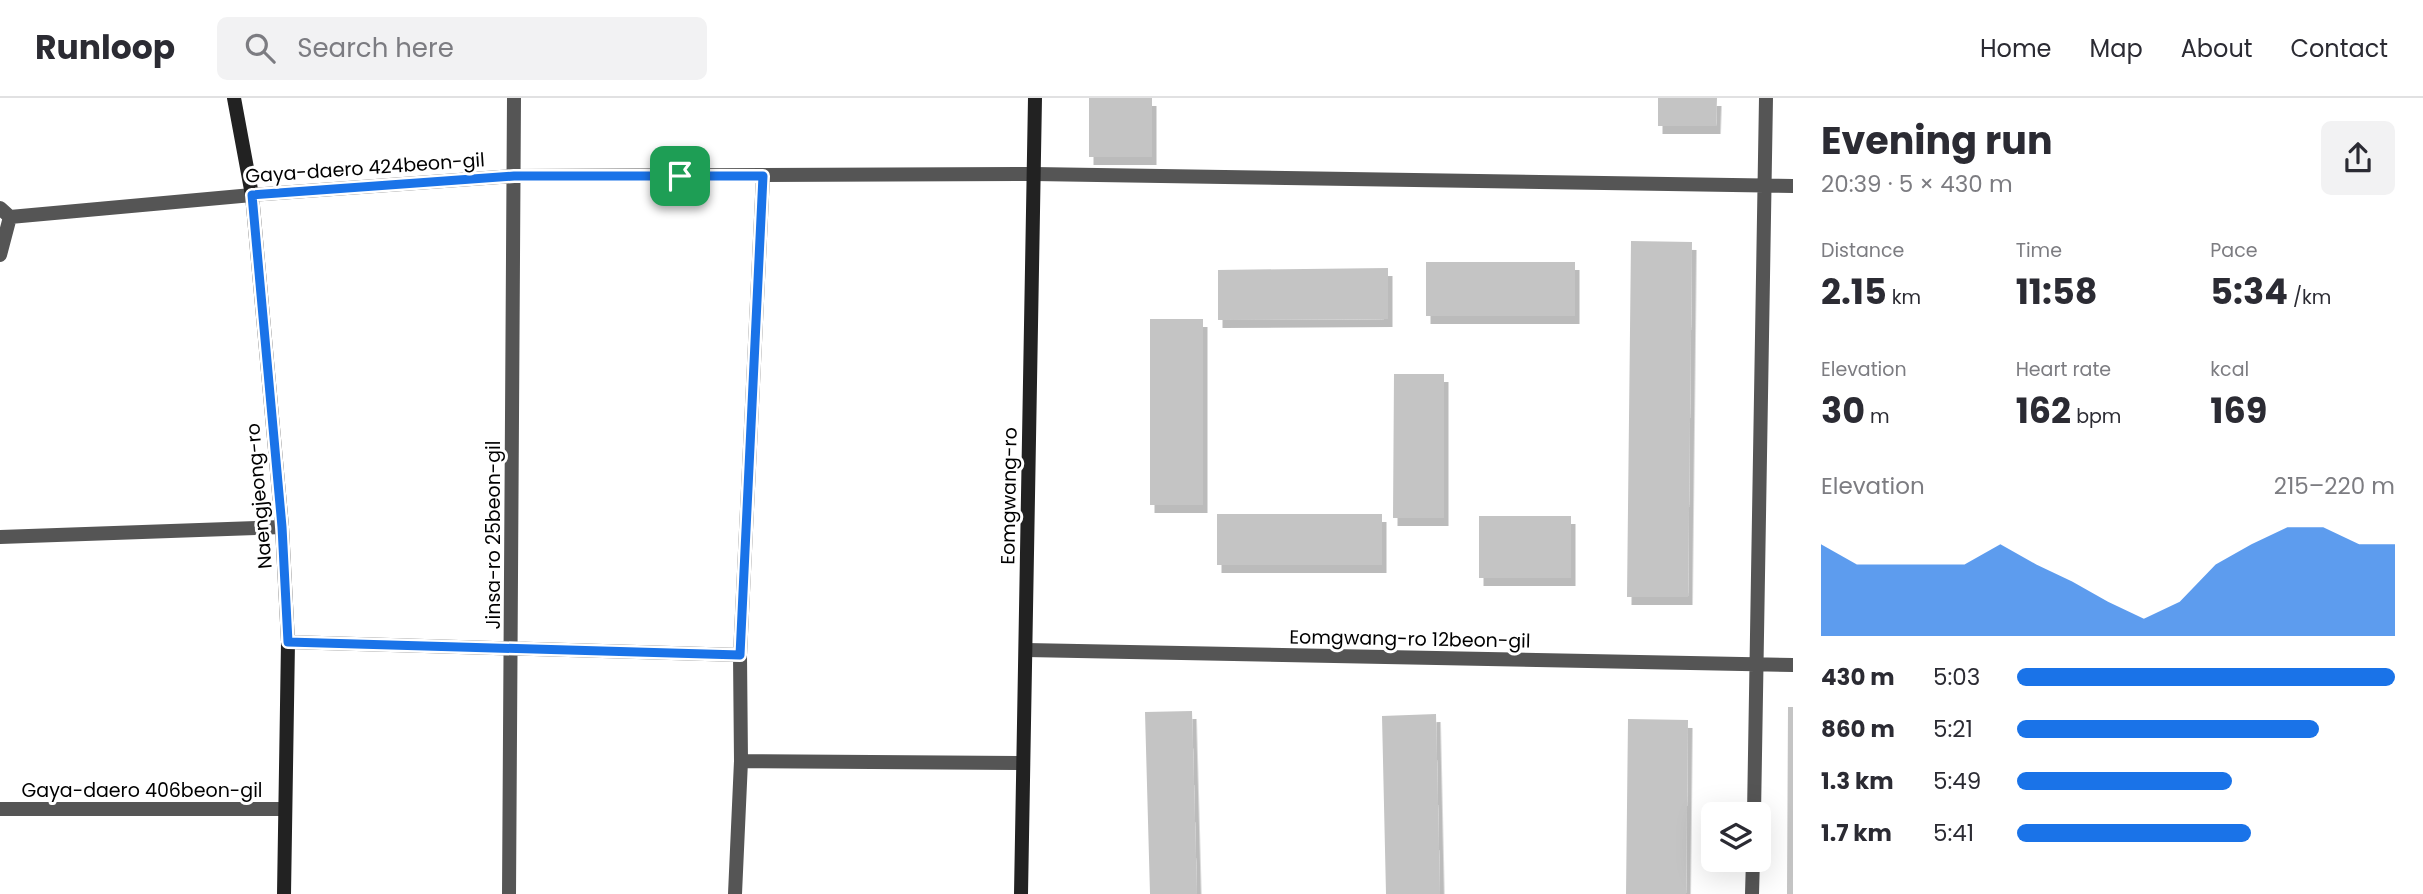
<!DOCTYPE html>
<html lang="en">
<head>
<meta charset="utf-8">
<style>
	body { margin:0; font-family:Poppins,sans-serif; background:#f2f2f3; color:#2b2b33; height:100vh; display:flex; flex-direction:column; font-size:26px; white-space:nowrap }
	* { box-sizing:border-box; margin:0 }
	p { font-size:23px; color:#7c7c81 }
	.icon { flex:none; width:38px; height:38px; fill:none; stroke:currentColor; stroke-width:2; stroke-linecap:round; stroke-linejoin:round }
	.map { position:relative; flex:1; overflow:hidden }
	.panel { display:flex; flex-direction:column; background:#fff; width:630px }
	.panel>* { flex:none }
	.buttons { position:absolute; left:1701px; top:704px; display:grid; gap:14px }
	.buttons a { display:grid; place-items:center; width:70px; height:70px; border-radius:10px; background:#fff; box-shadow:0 7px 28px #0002; font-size:35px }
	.pin { position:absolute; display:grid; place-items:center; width:60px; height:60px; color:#fff; margin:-30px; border-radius:14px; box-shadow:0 4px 10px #0006 }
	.round { display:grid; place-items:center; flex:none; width:74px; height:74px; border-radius:10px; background:#f2f2f3 }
	.overview { display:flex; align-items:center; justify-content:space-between; height:119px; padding:0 28px }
	h1 { font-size:38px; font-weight:700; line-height:52px }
	.stats { display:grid; grid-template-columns:repeat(3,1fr); gap:10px; height:119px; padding:7px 28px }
	.stats div { display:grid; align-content:center }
	.stats b { font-size:35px; font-weight:700 }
	.stats small { font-size:19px; font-weight:400 }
	.stats p { font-size:19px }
	.chart { height:196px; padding:14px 28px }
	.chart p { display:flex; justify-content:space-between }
	.chart svg { width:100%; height:126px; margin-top:7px; fill:#1a73e8; opacity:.7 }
	ul { padding:0 28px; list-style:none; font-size:23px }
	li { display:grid; grid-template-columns:112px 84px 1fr; align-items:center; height:52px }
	li i { height:18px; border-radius:9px; background:#1a73e8 }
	header { display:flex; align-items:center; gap:42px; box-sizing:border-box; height:98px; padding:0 35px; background:#fff; border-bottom:2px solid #e1e1e2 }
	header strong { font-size:33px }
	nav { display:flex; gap:38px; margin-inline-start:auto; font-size:24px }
	.search { width:490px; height:63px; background:#f2f2f3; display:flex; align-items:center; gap:18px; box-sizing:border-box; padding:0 24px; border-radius:10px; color:#7c7c81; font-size:26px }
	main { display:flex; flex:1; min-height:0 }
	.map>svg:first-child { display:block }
	.building { fill:#c4c4c4; filter:url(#shadow) }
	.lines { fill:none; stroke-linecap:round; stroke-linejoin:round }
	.minor { stroke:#555; stroke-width:14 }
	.secondary { stroke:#222; stroke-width:14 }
	.route-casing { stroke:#fff; stroke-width:14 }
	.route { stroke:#1a73e8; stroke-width:9 }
	.labels { text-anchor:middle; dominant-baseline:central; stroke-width:6; stroke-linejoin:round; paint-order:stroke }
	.street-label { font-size:19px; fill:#000; stroke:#fff }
</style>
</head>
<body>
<header>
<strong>Runloop</strong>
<div class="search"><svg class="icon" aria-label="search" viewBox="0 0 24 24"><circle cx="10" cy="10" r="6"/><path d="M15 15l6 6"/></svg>Search here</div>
<nav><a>Home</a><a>Map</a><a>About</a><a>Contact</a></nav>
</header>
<main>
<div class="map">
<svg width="1793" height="796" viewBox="0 0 1793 796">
	<defs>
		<filter id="shadow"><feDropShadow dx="4.5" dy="8" stdDeviation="0" flood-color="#0004"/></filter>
	</defs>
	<rect width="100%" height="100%" fill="#fff"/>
	<!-- building -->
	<path class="building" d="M1089,0H1152V59H1089Z
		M1658,0H1717L1716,28H1658Z
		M1631,143L1692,144L1688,499H1627Z
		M1426,164H1575V218H1426Z
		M1388,170V221L1218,222V172Z
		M1150,221H1203V407H1150Z
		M1394,276H1444V420H1393Z
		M1217,416H1382V467H1217Z
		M1479,418H1571V480H1479Z
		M1788,609H1793V796H1787Z
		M1192,613L1197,796H1150L1145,614Z
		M1436,616L1440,796H1386L1382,618Z
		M1628,621L1688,622L1686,796H1626Z"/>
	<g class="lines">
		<!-- minor -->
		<path class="minor" d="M0,110L10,119L252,97L514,78L1034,76L1793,88
			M0,157L10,119
			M0,439L282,429
			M288,544L740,557
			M1026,552L1793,567
			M741,663L1023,665
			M0,711H284
			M1754,716L1766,0
			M509,796L514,0
			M735,796L741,663L740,557L763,78
			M1752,796L1753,761"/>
		<!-- secondary -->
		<path class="secondary" d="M234,0L252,97L282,429L288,544L284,796
			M1021,796L1035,0"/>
	</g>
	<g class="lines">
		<defs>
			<path id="route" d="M514,78H763L740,557L288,544L282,429L252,97Z"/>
		</defs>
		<!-- route casing -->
		<use href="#route" class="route-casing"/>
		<!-- route -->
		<use href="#route" class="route"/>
	</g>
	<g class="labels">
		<!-- street labels -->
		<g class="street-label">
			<text transform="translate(365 70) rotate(-4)">Gaya-daero 424beon-gil</text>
			<text transform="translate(259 398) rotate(-95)">Naengjeong-ro</text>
			<text transform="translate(1009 398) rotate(-89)">Eomgwang-ro</text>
			<text transform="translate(493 437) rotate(-90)">Jinsa-ro 25beon-gil</text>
			<text transform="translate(1410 541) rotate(1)">Eomgwang-ro 12beon-gil</text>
			<text x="142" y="692">Gaya-daero 406beon-gil</text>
		</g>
	</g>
</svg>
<div class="buttons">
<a><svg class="icon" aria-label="layers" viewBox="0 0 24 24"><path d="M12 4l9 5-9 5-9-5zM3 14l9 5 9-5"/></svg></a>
</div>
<div class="pin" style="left:680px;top:78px;background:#1e9e55"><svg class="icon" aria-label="arrive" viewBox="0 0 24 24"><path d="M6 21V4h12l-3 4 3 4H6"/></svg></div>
</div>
<section class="panel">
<div class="overview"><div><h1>Evening run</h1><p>20:39 · 5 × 430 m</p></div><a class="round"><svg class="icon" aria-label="share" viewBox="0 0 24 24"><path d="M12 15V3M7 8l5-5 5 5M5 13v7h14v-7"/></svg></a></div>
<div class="stats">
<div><p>Distance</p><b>2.15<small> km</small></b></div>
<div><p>Time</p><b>11:58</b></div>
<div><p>Pace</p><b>5:34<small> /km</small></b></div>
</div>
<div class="stats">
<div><p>Elevation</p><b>30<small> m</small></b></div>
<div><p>Heart rate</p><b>162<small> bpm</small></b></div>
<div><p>kcal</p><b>169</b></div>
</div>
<div class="chart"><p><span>Elevation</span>215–220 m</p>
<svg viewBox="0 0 160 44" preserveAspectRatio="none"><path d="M0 44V12L10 19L20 19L30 19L40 19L50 12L60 19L70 25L80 32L90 38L100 32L110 19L120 12L130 6L140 6L150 12L160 12V44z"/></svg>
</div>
<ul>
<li><b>430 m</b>5:03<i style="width:100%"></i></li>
<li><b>860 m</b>5:21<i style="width:80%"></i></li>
<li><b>1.3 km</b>5:49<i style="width:57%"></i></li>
<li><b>1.7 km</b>5:41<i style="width:62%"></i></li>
</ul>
</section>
</main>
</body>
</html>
